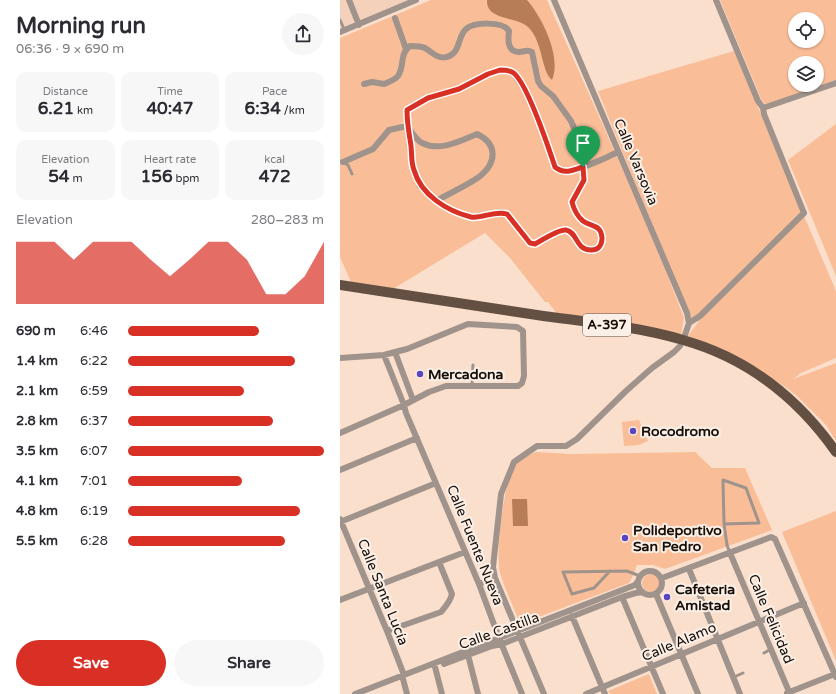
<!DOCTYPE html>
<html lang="en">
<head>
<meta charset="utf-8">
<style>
	body { margin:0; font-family:"Varela Round",sans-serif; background:#f7f7f7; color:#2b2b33; height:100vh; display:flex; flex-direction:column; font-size:15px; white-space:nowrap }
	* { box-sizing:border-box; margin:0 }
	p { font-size:13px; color:#7c7c81 }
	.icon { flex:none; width:22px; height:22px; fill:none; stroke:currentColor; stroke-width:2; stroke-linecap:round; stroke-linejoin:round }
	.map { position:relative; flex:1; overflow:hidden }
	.sheet { display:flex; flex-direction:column; background:#fff; width:340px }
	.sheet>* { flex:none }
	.controls { position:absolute; left:448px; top:12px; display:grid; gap:8px }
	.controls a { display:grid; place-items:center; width:36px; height:36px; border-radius:50%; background:#fff; box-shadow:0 1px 3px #0004; font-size:20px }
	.pin { position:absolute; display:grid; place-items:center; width:34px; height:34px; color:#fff; margin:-41px -17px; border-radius:50% 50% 50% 0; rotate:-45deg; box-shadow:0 0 4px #0007 }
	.pin .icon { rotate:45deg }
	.round { display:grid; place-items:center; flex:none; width:42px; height:42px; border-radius:21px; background:#f7f7f7 }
	.headline { display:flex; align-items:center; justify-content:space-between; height:68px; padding:0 16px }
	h1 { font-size:22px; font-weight:700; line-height:30px }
	.stats { display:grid; grid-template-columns:repeat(3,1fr); gap:6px; height:68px; padding:4px 16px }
	.stats div { display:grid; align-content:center; border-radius:10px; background:#f7f7f7; text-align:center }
	.stats b { font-size:17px; font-weight:700 }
	.stats small { font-size:11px; font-weight:400 }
	.stats p { font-size:11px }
	.chart { height:112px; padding:8px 16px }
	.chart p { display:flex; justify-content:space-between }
	.chart svg { width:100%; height:72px; margin-top:4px; fill:#d93025; opacity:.7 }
	.primary-button { display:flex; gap:8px; margin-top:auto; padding:8px 16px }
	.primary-button a { flex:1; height:46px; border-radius:24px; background:#d93025; color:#fff; font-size:16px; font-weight:700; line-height:46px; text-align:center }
	.primary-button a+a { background:#f7f7f7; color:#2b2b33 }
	ul { padding:0 16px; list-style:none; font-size:13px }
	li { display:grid; grid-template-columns:64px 48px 1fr; align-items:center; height:30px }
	li i { height:10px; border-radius:5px; background:#d93025 }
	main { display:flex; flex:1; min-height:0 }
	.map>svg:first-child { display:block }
	.built { fill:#f4d1bb }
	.green { fill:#f9be98; fill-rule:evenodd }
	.water { fill:#b77d56 }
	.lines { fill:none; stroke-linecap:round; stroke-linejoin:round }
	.service { stroke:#9f938c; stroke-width:3 }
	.minor { stroke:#9f938c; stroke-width:6 }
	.primary { stroke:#645043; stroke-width:10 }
	.route-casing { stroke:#fff; stroke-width:8 }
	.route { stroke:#d93025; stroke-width:5 }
	.poi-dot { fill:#5946be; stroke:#fbf0e8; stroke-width:1.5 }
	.labels { text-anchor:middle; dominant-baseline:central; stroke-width:4; stroke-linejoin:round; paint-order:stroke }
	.shield { fill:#fbf0e8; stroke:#5b524b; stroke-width:1 }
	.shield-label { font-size:13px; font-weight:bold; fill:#170e08 }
	.street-label { font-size:14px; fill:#170e08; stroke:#fbf0e8 }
	.poi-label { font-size:14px; font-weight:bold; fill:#170e08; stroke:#fbf0e8; text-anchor:start }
</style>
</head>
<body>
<main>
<section class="sheet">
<div class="headline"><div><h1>Morning run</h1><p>06:36 · 9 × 690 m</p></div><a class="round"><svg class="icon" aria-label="share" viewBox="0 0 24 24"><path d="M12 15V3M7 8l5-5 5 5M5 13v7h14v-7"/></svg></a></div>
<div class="stats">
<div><p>Distance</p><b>6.21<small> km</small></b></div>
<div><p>Time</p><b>40:47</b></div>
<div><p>Pace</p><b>6:34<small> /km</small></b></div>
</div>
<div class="stats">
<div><p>Elevation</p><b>54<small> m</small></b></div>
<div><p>Heart rate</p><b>156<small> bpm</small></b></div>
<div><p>kcal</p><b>472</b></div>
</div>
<div class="chart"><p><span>Elevation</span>280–283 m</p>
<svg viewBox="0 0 160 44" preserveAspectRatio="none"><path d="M0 44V6L10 6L20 6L30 17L40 6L50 6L60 6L70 17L80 27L90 17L100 6L110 6L120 17L130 38L140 38L150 27L160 6V44z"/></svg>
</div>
<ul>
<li><b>690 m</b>6:46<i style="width:67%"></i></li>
<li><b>1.4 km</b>6:22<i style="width:85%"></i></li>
<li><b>2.1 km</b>6:59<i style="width:59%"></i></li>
<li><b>2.8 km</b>6:37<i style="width:74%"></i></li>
<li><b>3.5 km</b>6:07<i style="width:100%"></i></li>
<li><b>4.1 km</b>7:01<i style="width:58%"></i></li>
<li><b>4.8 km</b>6:19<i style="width:88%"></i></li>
<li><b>5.5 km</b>6:28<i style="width:80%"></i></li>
</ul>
<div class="primary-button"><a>Save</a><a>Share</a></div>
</section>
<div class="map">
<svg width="496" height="694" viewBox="0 0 496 694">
	<rect width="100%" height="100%" fill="#fbdfcd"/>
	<!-- built -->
	<path class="built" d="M0,0H76L0,32Z"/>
	<!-- green -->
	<path class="green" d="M91,0H207L313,237L344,318L341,336L218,315L208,302H205L170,258L145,233L53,289L11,282L0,257V38Z
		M380,0H496V80L426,105L422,101ZM455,19H477V41H455ZM455,63H477V85H455Z
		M394,51L496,291V358L461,373L453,379L496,363V441L486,425L457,396L444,386L380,349L348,336L359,321L350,317C320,241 288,167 258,91Z
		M496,124V276L448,160Z
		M299,420L308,441L299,445L284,446L282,422Z
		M196,452L232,454L356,452L357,454L372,468H405L432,530L325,569L313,565H297L291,580L289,583L180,624C174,607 165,590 160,573C155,555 164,480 175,465C179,460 190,454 196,452Z
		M496,511V661L442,532Z
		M302 583a9 9 0 1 1 18 0a9 9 0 1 1-18 0Z
		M309,674L317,694H270L268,691Z"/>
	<!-- water -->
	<path class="water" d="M147,0H187C202,17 222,57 212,80C201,71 203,41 188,27C177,16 146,21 147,0Z
		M172,499H187L188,526H173Z"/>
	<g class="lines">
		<!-- service -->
		<path class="service" d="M0,20L5,31
			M0,161L8,165L12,174
			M132,385L133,365
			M384,524L383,480L406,488L419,523L384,524L387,545L390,553
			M270,571L254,588L232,594L223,572L287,571L300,576
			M424,653L431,649
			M394,677L403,673"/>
		<!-- minor -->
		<path class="minor" d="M9,0L19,25
			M214,0L347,313L349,323L345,335
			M55,18L66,49
			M0,32L76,0
			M423,108L496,83
			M3,162L33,149L49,130L67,126L73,169L80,186L93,199L114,211L132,217L162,212L167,214L190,243H195C204,240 214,231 223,230C235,228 236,248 248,250C252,251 257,250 259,247C261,245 262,241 262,238C261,224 246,226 239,217C235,212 234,208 233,203L244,180L243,148L231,121L213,96L201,86L198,81L192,52C187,49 184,52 179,52C167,52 168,39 169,31C163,21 134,22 126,29C117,37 121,53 107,57C97,59 93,53 85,48C81,46 75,46 70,46C59,54 65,66 58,76C55,80 48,82 44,84L32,82L24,84
			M96,201C110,193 126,186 139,177C157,163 158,144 137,134C120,141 100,152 82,143C76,140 71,131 67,126V110L72,106L88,98L119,89L148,74L159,70L171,71L175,75L186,92L198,118L215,167C217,168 218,170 220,171C230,175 268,157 278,152
			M349,323L360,316L464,213L424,114L423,108L418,101L376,0
			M55,352L73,400
			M44,355L64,405L66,413L139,584L159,638L182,694
			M0,358L44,355L55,352L67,349L128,324L177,327L183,331L184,376L182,383L178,386H106L89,392L64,405L0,433
			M0,470L77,438
			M0,519L47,631L64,675
			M0,522L96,483
			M390,553L450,694
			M349,569L400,694
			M298 583a12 12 0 1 1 24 0a12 12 0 1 1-24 0Z
			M322,578L426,539L431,537L435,539L496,677
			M139,584L155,578
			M316,594L358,694
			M282,597L323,694
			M0,600L125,552
			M232,616L265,694
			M47,631L101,612C106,606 110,602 112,594L99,562
			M128,655L138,694
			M104,664L152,646L162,644L282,597L296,593L303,592
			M95,667L102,694
			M63,679L67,694
			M447,693L495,674
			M15,694L295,585L298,581
			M204,694L155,578L153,567L161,494L174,462L197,446H226L237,439L286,391L312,368L334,352L340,346
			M246,694L464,603"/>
		<!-- primary -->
		<path class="primary" d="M0,285C66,295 131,305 197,315C246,322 296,326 343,340C407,358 458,398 496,452"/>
	</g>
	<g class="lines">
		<defs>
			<path id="route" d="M160,70C163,70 168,70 172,72C186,79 209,149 215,167C225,175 232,170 243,167L244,180L232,202C234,210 237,216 243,221C251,227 261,224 262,238C262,241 261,245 259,247C257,250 254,250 251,250C235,250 238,232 226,230C219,229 202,240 195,244L190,243L167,214C155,210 142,219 131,217C107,211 81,195 74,170C71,163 72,154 71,146C69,132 67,124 67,110L88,98L119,89L148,74Z"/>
		</defs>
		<!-- route casing -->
		<use href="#route" class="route-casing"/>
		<!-- route -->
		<use href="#route" class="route"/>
	</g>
	<!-- markers -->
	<g class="poi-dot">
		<circle cx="80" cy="374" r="4"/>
		<circle cx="293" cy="431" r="4"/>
		<circle cx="285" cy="538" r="4"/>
		<circle cx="327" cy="597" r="4"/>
	</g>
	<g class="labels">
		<!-- shield labels -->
		<rect class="shield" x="243" y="314" width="48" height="22" rx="3"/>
		<g class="shield-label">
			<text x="267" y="325">A-397</text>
		</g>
		<!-- street labels -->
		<g class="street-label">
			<text transform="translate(296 162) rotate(67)">Calle Varsovia</text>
			<text transform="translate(135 545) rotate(68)">Calle Fuente Nueva</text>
			<text transform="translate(43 592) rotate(68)">Calle Santa Lucía</text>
			<text transform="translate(431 619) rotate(67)">Calle Felicidad</text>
			<text transform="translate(159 631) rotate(-20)">Calle Castilla</text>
			<text transform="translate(339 642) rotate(-23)">Calle Alamo</text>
		</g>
		<!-- poi labels -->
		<g class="poi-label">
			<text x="88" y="374">Mercadona</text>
			<text x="301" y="431">Rocodromo</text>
			<text x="293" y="530">Polideportivo<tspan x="293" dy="16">San Pedro</tspan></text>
			<text x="335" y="589">Cafeteria<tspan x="335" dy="16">Amistad</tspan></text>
		</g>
	</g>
</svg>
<div class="controls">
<a><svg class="icon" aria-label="locate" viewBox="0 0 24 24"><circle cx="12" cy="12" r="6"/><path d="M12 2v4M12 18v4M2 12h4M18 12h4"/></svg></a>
<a><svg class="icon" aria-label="layers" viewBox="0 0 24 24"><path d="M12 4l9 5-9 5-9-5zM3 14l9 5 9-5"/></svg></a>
</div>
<div class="pin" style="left:243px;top:167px;background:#1e9e55"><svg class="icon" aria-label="arrive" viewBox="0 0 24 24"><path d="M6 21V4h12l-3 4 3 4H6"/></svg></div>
</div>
</main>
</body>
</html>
